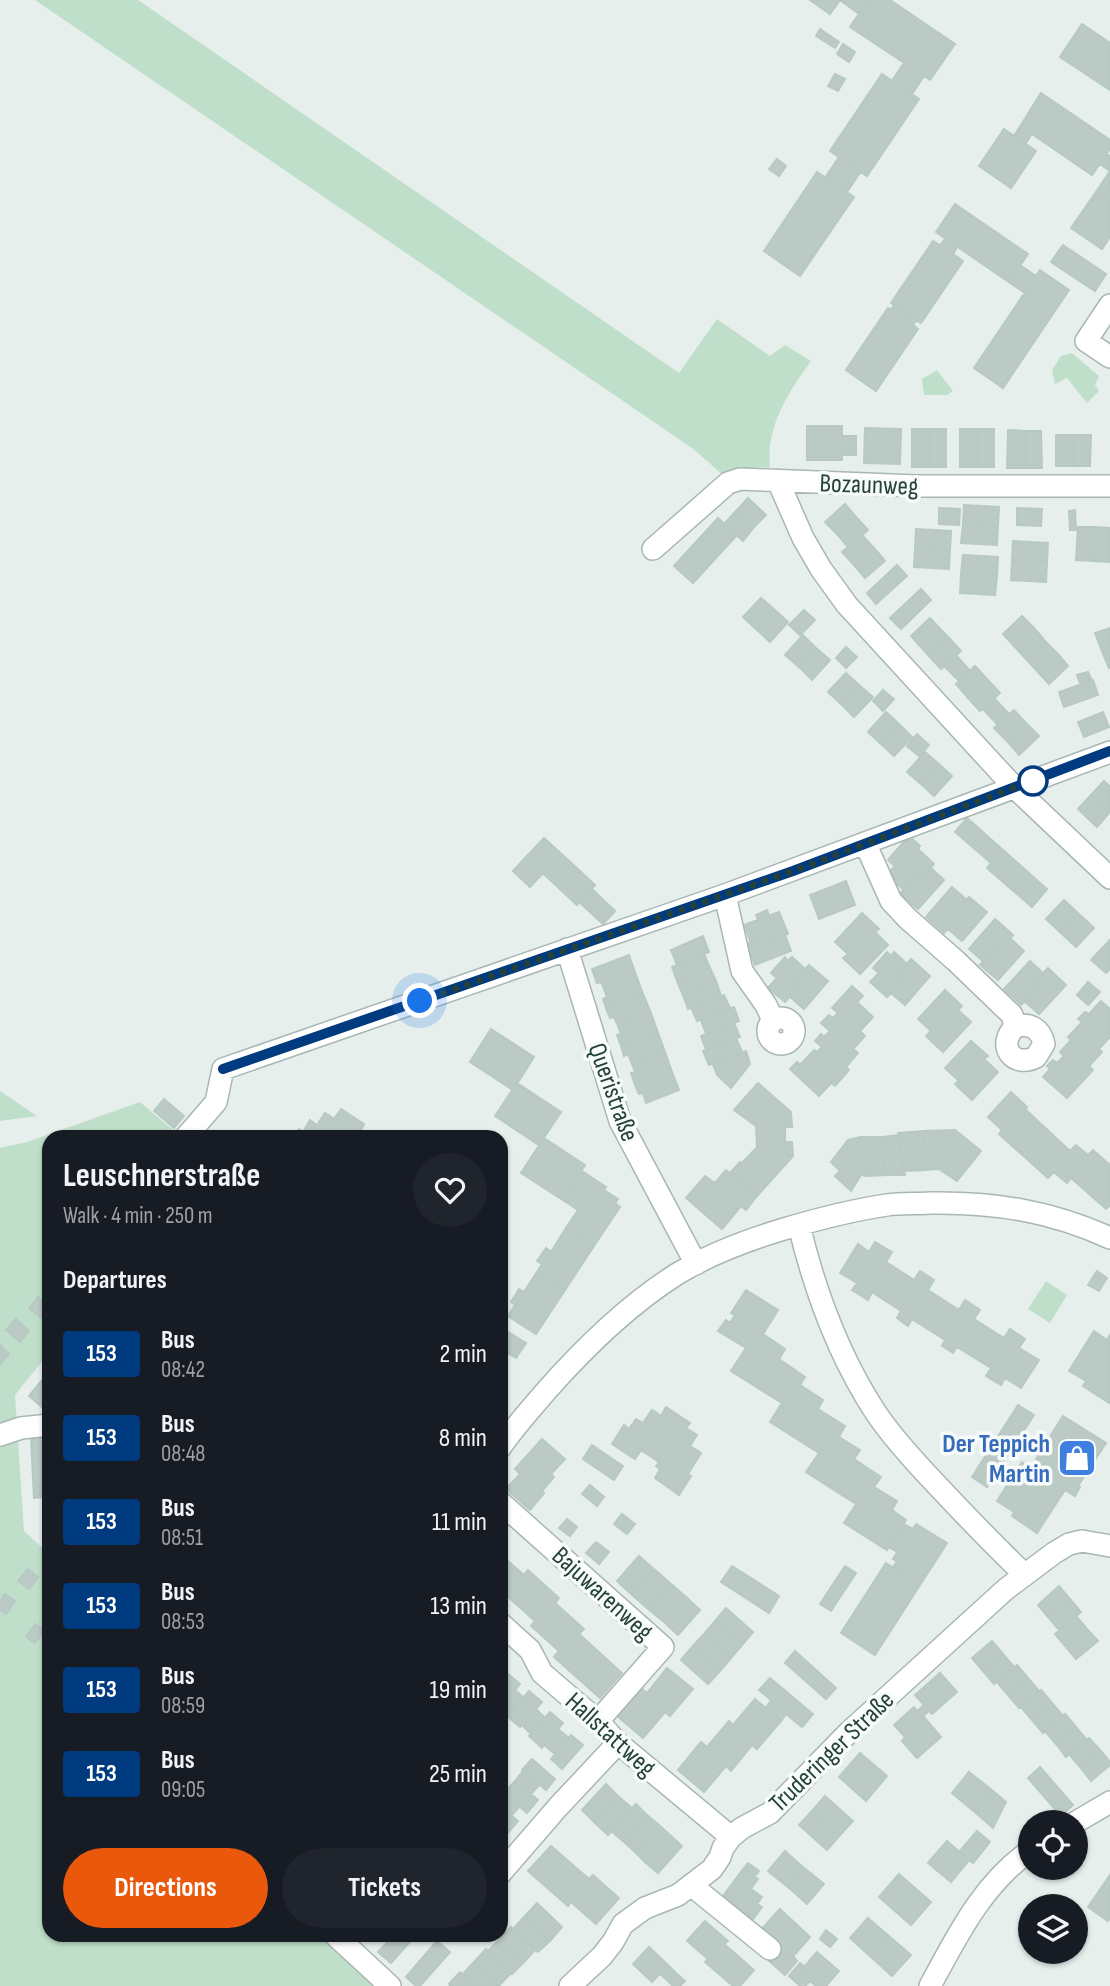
<!DOCTYPE html>
<meta charset="utf-8">
<style>
:root{--surface:#171b24;--page:#20242c;--text:#f1f3f6;--muted:#9ea1a6;--accent:#ea580c}
body{margin:0;font-family:"Sofia Sans Condensed",sans-serif;background:var(--page);color:var(--text);height:100vh;display:flex;flex-direction:column;font-size:26px;white-space:nowrap}
*{box-sizing:border-box;margin:0}
p{font-size:23px;color:var(--muted)}
.icon{flex:none;width:38px;height:38px;fill:none;stroke:currentColor;stroke-width:2;stroke-linecap:round;stroke-linejoin:round}
.map{position:relative;flex:1;overflow:hidden}
.side{position:absolute;left:42px;top:1130px;width:466px;height:812px;display:flex;flex-direction:column;background:var(--surface);border-radius:21px;box-shadow:0 2px 5px #0004}
.side>*{flex:none}
.badge{padding:0 14px;border-radius:5px;font-size:24px;line-height:46px}
.controls{position:absolute;left:1018px;top:1810px;display:grid;gap:14px}
.controls a{display:grid;place-items:center;width:70px;height:70px;border-radius:50%;background:var(--surface);box-shadow:0 2px 5px #0004;font-size:35px}
.you{position:absolute;width:35px;height:35px;margin:-18px;border:5px solid #fff;border-radius:50%;background:#1a73e8;box-shadow:0 0 0 10px #1a73e833}
.map>.badge{position:absolute;translate:-50% -50%;box-shadow:0 0 0 4px #fff}
h2{padding:0 21px;font-size:26px;line-height:63px}
.round{display:grid;place-items:center;flex:none;width:74px;height:74px;border-radius:37px;background:var(--page)}
.headline{display:flex;align-items:center;justify-content:space-between;height:119px;padding:0 21px}
h1{font-size:33px;font-weight:700;line-height:52px}
.cta{display:flex;gap:14px;margin-top:auto;padding:14px 21px}
.cta a{flex:1;height:80px;border-radius:42px;background:var(--accent);color:#fff;font-size:28px;font-weight:700;line-height:80px;text-align:center}
.cta a+a{background:var(--page);color:var(--text)}
ul{padding:0;list-style:none}
li{display:flex;align-items:center;gap:21px;height:84px;padding:0 21px}
li div{flex:1}
li b{display:block;font-size:26px}
li em{font-style:normal}
li .badge{min-width:77px;font-weight:700;text-align:center}
.map>svg:first-child{display:block}
</style>
<div class="map">
<svg width="1110" height="1986" viewBox="0 0 1110 1986">
<rect width="100%" height="100%" fill="#e6efec"/>
<!-- green -->
<path fill="#c0dfca" d="M35,0H138L679,373L717,319L770,356L785,345L811,361C788,393 766,426 770,467L751,468L723,475L692,448Z
M1072,353L1099,376L1095,385L1099,391L1087,403L1067,378L1055,384L1052,370L1061,356Z
M937,370L953,391L947,395H924L922,379Z
M0,1091L37,1116L0,1121Z
M140,1102L174,1131L168,1137L49,1138V1353L15,1395L24,1531L49,1554V1936H329L377,1986H0V1148L27,1142Z
M1046,1281L1067,1295L1050,1323L1028,1309Z"/>
<!-- building -->
<path fill="#bbcac5" stroke="#b8c9c3" stroke-width="2" d="M810,0H840L830,14Z
M840,0H868L859,14Z
M868,0H890L955,44L930,80L850,27Z
M1082,24L1110,43V90L1060,57Z
M820,29L839,42L835,48L816,36Z
M843,44L855,52L849,62L837,54Z
M904,63L924,76L912,94L892,81Z
M835,74L845,79L838,91L828,86Z
M882,74L919,99L867,176L830,151Z
M1041,93L1110,140V149L1092,175L1032,134L1025,144L1014,136Z
M1004,129L1036,151L1011,188L979,166Z
M1107,154L1110,156V171L1100,164Z
M839,157L861,171L847,192L825,178Z
M777,159L786,166L779,176L769,169Z
M1110,171V202L1096,192Z
M817,172L854,197L800,276L764,251Z
M1096,192L1110,202V237L1102,249L1071,228Z
M955,204L1028,254L1009,282L936,232Z
M945,239L957,247L953,254L963,261L921,323L891,303L933,241L940,245Z
M1063,245L1106,274L1095,291L1051,262Z
M1020,265L1036,276L1025,293L1009,282Z
M1040,270L1069,290L1003,388L974,368Z
M894,305L917,320L913,325L918,329L876,391L846,370L888,308L891,310Z
M807,426H842V460H807Z
M865,428L901,429L900,464L864,463Z
M912,429H929V467H912Z
M929,429H946V467H929Z
M960,429H977V467H960Z
M977,429H994V467H977Z
M1008,430L1025,431V468H1007Z
M1025,431H1041L1042,468H1025Z
M1056,435H1073V466H1056Z
M1073,435H1091L1090,466H1073Z
M842,436H856V455H842Z
M748,498L766,515L754,527L736,511Z
M845,504L856,517L837,534L825,522Z
M964,505L999,507L998,526L963,524Z
M939,508L960,509L959,525L939,524Z
M1017,508L1042,509L1041,526L1017,525Z
M1075,510L1076,530H1070L1069,511Z
M736,511L754,527L743,541L724,524Z
M856,517L868,530L848,547L837,534Z
M718,518L737,535L726,547L707,530Z
M963,524L998,526L997,545L961,543Z
M1078,527H1095L1093,561L1076,560Z
M1095,527L1110,528V562L1093,561Z
M916,529L951,531L950,550L915,548Z
M707,530L726,547L715,559L696,542Z
M862,535L874,548L854,565L842,552Z
M1013,541L1048,543L1047,562L1012,560Z
M696,542L715,559L704,571L685,554Z
M874,548L885,561L865,578L854,565Z
M915,548L950,550L949,569L914,567Z
M685,554L704,571L693,583L674,566Z
M963,555L998,557L997,576L961,574Z
M1012,560L1047,562L1046,582L1011,580Z
M897,565L907,576L876,604L867,593Z
M961,574L997,576L995,595L960,593Z
M921,589L931,600L901,629L890,618Z
M761,598L775,610L757,630L743,617Z
M775,610L788,622L770,642L757,630Z
M804,610L815,620L800,635L789,625Z
M1022,616L1034,628L1014,646L1003,634Z
M930,618L949,638L929,656L911,636Z
M1034,628L1045,641L1026,659L1014,646Z
M1110,628V648L1102,651L1095,633Z
M803,635L816,648L799,667L785,655Z
M949,638L961,651L941,669L929,656Z
M1045,641L1057,653L1037,671L1026,659Z
M846,647L857,657L846,668L836,658Z
M816,648L830,660L812,680L799,667Z
M1110,648V667L1109,668L1102,651Z
M1057,653L1068,666L1049,684L1037,671Z
M956,655L970,671L959,681L944,666Z
M975,666L987,679L968,698L956,684Z
M1088,672L1091,679L1080,683L1077,675Z
M846,673L859,685L841,704L828,692Z
M987,679L1000,693L980,711L968,698Z
M1093,680L1098,695L1064,707L1059,692Z
M859,685L873,697L854,717L841,704Z
M883,690L894,699L883,711L873,701Z
M994,698L1009,714L998,725L983,709Z
M1014,710L1026,723L1007,741L994,728Z
M886,712L899,724L881,744L868,732Z
M1103,712L1109,727L1084,737L1078,722Z
M1026,723L1039,736L1019,755L1007,741Z
M899,724L912,737L894,756L881,744Z
M917,734L929,745L919,756L907,746Z
M925,752L939,764L921,784L907,772Z
M939,764L952,776L934,796L921,784Z
M1104,781L1110,787V812L1091,795Z
M1091,795L1110,812L1097,827L1078,809Z
M967,818L1047,889L1032,907L987,868L991,863L955,832Z
M909,836L920,846L918,849L934,864L921,879L917,875L904,890L887,875L895,866L888,860Z
M544,838L567,859L549,879L526,857Z
M526,857L543,873L530,887L513,871Z
M567,859L595,885L577,905L549,879Z
M931,868L944,880L918,909L900,894L917,875L921,879Z
M846,881L855,905L819,919L810,895Z
M952,887L967,900L957,911L961,914L944,933L926,917Z
M592,889L615,911L603,924L579,902Z
M969,897L987,912L962,941L948,929L961,914L957,911Z
M1064,900L1079,914L1061,933L1046,919Z
M767,910L769,915L758,920L756,915Z
M779,912L788,934L771,940L769,936L751,943L744,925Z
M862,913L879,929L875,932L888,945L860,974L843,958L848,954L835,942Z
M1079,914L1094,928L1076,947L1061,933Z
M995,919L1013,935L1000,949L996,946L983,961L969,949Z
M785,935L791,951L755,965L747,944L769,936L771,940Z
M703,936L709,952L677,965L671,950Z
M1010,938L1024,951L998,980L980,965L996,946L1000,949Z
M1109,941L1110,969L1106,973L1091,960Z
M887,952L891,956L894,952L907,964L897,975L903,980L887,997L870,982L879,973L873,968Z
M704,954L710,968L677,981L672,967Z
M629,955L636,975L603,986L601,982L597,983L592,969Z
M785,957L788,961L792,957L805,969L795,980L801,985L785,1002L768,988L777,978L771,973Z
M911,959L930,976L905,1005L891,993L903,980L897,975Z
M1030,961L1043,973L1034,983L1038,987L1021,1005L1004,989Z
M809,965L828,981L804,1009L790,997L801,985L795,980Z
M710,968L716,981L683,995L677,981Z
M1048,968L1066,985L1039,1014L1024,1001L1038,987L1034,983Z
M636,975L643,994L606,1008L603,999L607,997L603,986Z
M716,981L721,996L688,1009L683,995Z
M1088,982L1100,992L1088,1005L1077,995Z
M852,986L863,996L857,1002L873,1017L860,1031L865,1036L853,1049L858,1053L846,1067L849,1070L835,1086L831,1083L819,1096L790,1069L797,1062L800,1065L814,1050L817,1052L822,1047L815,1041L821,1034L824,1037L830,1031L821,1023L829,1015L833,1018L838,1013L832,1008Z
M945,990L962,1006L958,1010L971,1022L943,1052L926,1036L931,1031L918,1019Z
M643,994L651,1013L618,1026L614,1017L610,1018L606,1008Z
M724,995L730,1008L697,1021L691,1007Z
M1101,1001L1110,1009V1037L1099,1049L1102,1052L1089,1066L1093,1070L1067,1098L1043,1077L1050,1069L1047,1066L1053,1060L1057,1063L1064,1056L1060,1052L1071,1040L1068,1037L1082,1022L1078,1019L1085,1012L1089,1014Z
M734,1007L739,1021L706,1034L701,1020Z
M651,1013L658,1033L621,1046L617,1035L621,1034L618,1026Z
M734,1023L740,1037L706,1050L701,1036Z
M491,1029L534,1057L513,1090L470,1062Z
M658,1033L665,1052L632,1064L628,1054L624,1056L621,1046Z
M736,1038L742,1052L709,1065L703,1051Z
M971,1041L988,1056L984,1059L998,1072L972,1100L955,1084L959,1081L945,1068Z
M746,1051L750,1064L731,1088L717,1075L713,1064Z
M665,1052L672,1072L635,1085L631,1073L635,1072L632,1064Z
M672,1072L679,1090L646,1103L643,1093L639,1094L635,1085Z
M517,1083L561,1112L539,1145L495,1116Z
M758,1083L791,1112L792,1127H785V1142H792L793,1156L757,1147L756,1126L734,1110Z
M1011,1092L1027,1107L1025,1109L1070,1151L1076,1145L1088,1155L1093,1150L1110,1165V1205L1106,1209L1071,1178L1067,1183L1054,1172L1048,1178L999,1134L1002,1130L988,1117Z
M164,1099L184,1116L174,1128L154,1111Z
M341,1109L364,1124L361,1130L373,1138H293L299,1129L303,1132L310,1120L317,1125L325,1113L334,1119Z
M955,1130L939,1169L925,1170L924,1131Z
M955,1130L981,1151L957,1181L939,1169Z
M924,1131L925,1170L904,1171L898,1133Z
M898,1135L905,1175H886L881,1137Z
M861,1137L866,1176L861,1175L851,1191L835,1176L840,1171L831,1162L848,1140Z
M861,1137H881L886,1175L866,1176Z
M544,1138L585,1165L563,1200L521,1173Z
M757,1147L793,1156L757,1196L730,1173L740,1162L742,1163Z
M726,1170L757,1196L746,1210L741,1206L722,1229L686,1198L705,1176L715,1183Z
M582,1171L606,1187L604,1190L618,1199L615,1203L620,1207L594,1246L566,1228L578,1210L563,1200Z
M566,1228L594,1246L565,1290L537,1272L542,1264L537,1261L546,1248L551,1252Z
M875,1242L892,1252L886,1262L914,1280L920,1271L934,1280L928,1290L959,1310L965,1300L980,1310L974,1319L1004,1338L1010,1329L1025,1339L1019,1348L1039,1360L1021,1388L1005,1378L1001,1385L986,1376L991,1368L957,1347L953,1353L942,1346L945,1340L912,1319L908,1326L897,1318L901,1311L872,1292L868,1300L852,1290L857,1283L840,1273L858,1244L869,1252Z
M1097,1271L1107,1278L1099,1291L1088,1285Z
M537,1272L565,1290L536,1334L508,1316L515,1305L511,1302L519,1289L524,1292Z
M746,1290L778,1310L763,1334L785,1349L779,1359L805,1377L800,1385L823,1400L818,1409L845,1426L839,1437L860,1450L854,1459L881,1477L874,1487L897,1501L892,1510L906,1520L887,1550L844,1523L856,1504L806,1472L819,1453L770,1422L782,1403L731,1371L746,1348L718,1331L726,1320L730,1323L735,1315L731,1313Z
M38,1297L49,1307V1311L43,1319L29,1308Z
M16,1319L29,1331L20,1342L6,1330Z
M500,1327L526,1343L516,1358L500,1348Z
M1094,1331L1107,1340L1110,1335L1109,1403L1083,1386L1086,1381L1069,1371Z
M0,1345L9,1354L0,1364Z
M48,1373L49,1374V1413L29,1396Z
M1018,1405L1034,1415L987,1487L972,1477Z
M666,1407L690,1423L686,1428L697,1435L690,1446L701,1453L688,1474L691,1476L679,1495L655,1478L660,1469L656,1466L659,1462L641,1450L635,1459L612,1444L624,1425L629,1429L636,1419L643,1423L652,1410L661,1416Z
M1063,1416L1106,1443L1078,1486L1080,1487L1075,1496L1065,1490L1037,1533L1012,1516L1014,1512L997,1501L1022,1462L1035,1470L1040,1462L1036,1459Z
M49,1437V1520L46,1518L45,1497L34,1498L31,1438Z
M542,1439L565,1459L551,1474L554,1477L542,1491L544,1493L530,1510L506,1489L520,1474L515,1469Z
M592,1445L623,1466L614,1480L583,1459Z
M590,1485L604,1497L597,1506L582,1494Z
M622,1514L635,1524L627,1534L614,1524Z
M567,1519L577,1527L570,1536L559,1528Z
M904,1524L913,1529L916,1524L947,1543L920,1585L893,1568L897,1561L893,1559L897,1552L889,1547Z
M596,1542L609,1552L599,1564L586,1553Z
M500,1554L524,1575L528,1570L559,1598L555,1603L584,1629L579,1634L622,1673L600,1698L554,1657L559,1651L531,1626L535,1621L508,1597L503,1602L500,1599Z
M639,1556L654,1569L632,1595L617,1581Z
M886,1563L920,1585L875,1655L841,1633Z
M732,1566L779,1596L769,1613L721,1582Z
M845,1566L856,1573L831,1611L820,1604Z
M28,1569L38,1577L29,1589L18,1581Z
M654,1569L670,1583L647,1608L632,1595Z
M670,1583L685,1596L663,1621L647,1608Z
M1059,1586L1070,1599L1048,1617L1038,1605Z
M5,1594L15,1601L6,1614L0,1610V1601Z
M685,1596L700,1610L678,1635L663,1621Z
M1070,1599L1081,1612L1059,1630L1048,1617Z
M726,1608L753,1632L742,1645L715,1621Z
M1076,1616L1087,1629L1066,1647L1055,1634Z
M715,1621L742,1645L731,1658L704,1634Z
M35,1624L44,1630L35,1643L26,1637Z
M1087,1629L1098,1641L1076,1659L1066,1647Z
M704,1634L731,1658L720,1671L692,1647Z
M992,1641L1003,1654L983,1671L972,1658Z
M692,1647L720,1671L708,1684L681,1660Z
M795,1651L836,1688L826,1699L785,1663Z
M1003,1654L1014,1667L994,1684L983,1671Z
M1017,1665L1028,1678L1008,1695L997,1682Z
M667,1668L693,1689L670,1716L665,1712L643,1738L617,1716L641,1688L647,1693Z
M507,1673L520,1684L515,1690L523,1697L510,1713L502,1706L500,1707V1681Z
M940,1673L957,1692L932,1714L929,1711L923,1716L941,1737L917,1758L902,1741L905,1737L894,1725L914,1707L917,1711L924,1705L915,1695Z
M770,1678L813,1714L802,1727L786,1714L781,1721L766,1708L771,1700L759,1690Z
M1028,1678L1039,1691L1019,1708L1008,1695Z
M1041,1690L1052,1703L1032,1720L1021,1707Z
M529,1691L542,1702L536,1709L545,1718L531,1734L522,1725L520,1727L507,1716Z
M755,1699L781,1721L757,1749L752,1745L731,1771L726,1766L704,1792L678,1770L701,1742L707,1747L729,1721L733,1725Z
M1052,1703L1063,1716L1043,1733L1032,1720Z
M550,1712L563,1723L558,1729L569,1738L555,1754L544,1745L542,1748L529,1736Z
M1065,1714L1076,1727L1056,1744L1045,1731Z
M1076,1727L1087,1740L1066,1757L1056,1744Z
M571,1735L583,1745L562,1769L551,1759Z
M1089,1738L1100,1750L1080,1767L1069,1754Z
M1100,1750L1110,1762V1765L1091,1781L1080,1767Z
M860,1753L887,1776L866,1801L839,1777Z
M532,1759L555,1779L546,1790L522,1770Z
M1040,1767L1073,1805L1061,1816L1028,1778Z
M523,1771L539,1785L531,1794L515,1781Z
M969,1772L993,1791L976,1813L952,1793Z
M515,1781L538,1800L527,1813L504,1793Z
M606,1784L619,1797L595,1823L582,1810Z
M993,1791L1006,1802L993,1828L976,1813Z
M504,1793L520,1806L511,1816L500,1806V1797Z
M825,1796L853,1821L840,1835L812,1811Z
M619,1797L632,1808L608,1835L595,1823Z
M636,1804L647,1815L623,1841L611,1831Z
M500,1806L518,1821L507,1834L500,1829Z
M812,1811L840,1835L827,1850L799,1825Z
M647,1815L659,1825L635,1852L623,1841Z
M659,1825L671,1836L646,1863L635,1852Z
M977,1831L990,1842L973,1863L959,1852Z
M671,1836L682,1846L658,1873L646,1863Z
M947,1841L969,1860L951,1882L928,1863Z
M551,1846L589,1879L593,1875L619,1898L596,1924L571,1902L568,1906L528,1871Z
M785,1851L804,1868L788,1887L768,1871Z
M748,1863L759,1871L755,1876L744,1868Z
M744,1868L758,1879L751,1889L762,1897L757,1904L762,1907L750,1923L720,1900Z
M804,1868L824,1884L807,1904L788,1887Z
M899,1874L915,1888L895,1911L879,1897Z
M1110,1875V1918L1108,1921L1088,1907Z
M915,1888L931,1902L911,1925L895,1911Z
M537,1903L562,1927L550,1941L524,1917Z
M780,1909L810,1937L790,1960L759,1932Z
M524,1917L550,1941L538,1952L513,1929Z
M868,1918L889,1936L871,1957L850,1938Z
M705,1921L728,1941L724,1944L754,1970L740,1986H733L705,1962L708,1959L687,1941Z
M511,1927L535,1950L524,1962L500,1939Z
M826,1930L837,1939L830,1947L820,1939Z
M393,1936H415L391,1963L378,1952Z
M889,1936L911,1955L892,1976L871,1957Z
M500,1939L524,1962L512,1974L488,1951Z
M437,1941L450,1952L420,1986H416L406,1977Z
M649,1947L668,1965L652,1982L633,1964Z
M486,1949L511,1973L499,1986L474,1962Z
M778,1949L790,1960L793,1956L797,1961L785,1975L768,1960Z
M817,1952L839,1971L826,1986H816L800,1972Z
M474,1962L499,1986H475L463,1974Z
M800,1963L804,1966L800,1972L810,1981L805,1986H800L789,1976Z
M668,1965L676,1973L668,1981L660,1974Z
M460,1972L463,1974L475,1986H450L449,1984Z
M676,1973L685,1981L680,1986H673L668,1981Z"/>
<g fill="none" stroke-linecap="round" stroke-linejoin="round">
<!-- minor casing -->
<g stroke="#a8b7b4" stroke-width="24">
<path id="minor" d="M1110,305L1086,341L1110,357
M778,481L803,538L821,569L847,605L1014,787L1110,878
M653,549L728,483L740,479L916,486H1110
M865,843L891,901L908,919L956,961L1012,1015L1015,1027C996,1045 1013,1069 1036,1057L1044,1044C1041,1029 1030,1022 1015,1027
M725,895L742,971L766,1005L773,1020
M567,949L620,1121L696,1264
M768 1031a13 13 0 1 1 26 0a13 13 0 1 1-26 0Z
M185,1138L216,1102L223,1069L725,895L1110,752
M799,1225C815,1292 838,1355 876,1413C893,1438 914,1461 935,1483C964,1514 994,1545 1025,1575
M0,1435L21,1428L49,1425
M500,1448C514,1427 531,1409 547,1390C586,1346 628,1305 677,1274C710,1254 747,1240 784,1229C818,1219 853,1210 887,1205C901,1203 916,1204 930,1203C994,1202 1051,1211 1110,1238
M500,1502L663,1647L598,1721
M500,1623L530,1650L542,1673L598,1721L618,1743L731,1837
M1076,1822L1110,1802
M500,1874L558,1807L618,1743
M691,1885L770,1949
M336,1936L390,1986
M570,1986L602,1956L613,1942L623,1924L645,1908L678,1895L712,1869L720,1857L723,1848L731,1837L742,1828L770,1813L849,1732L1006,1589L1054,1553L1069,1544L1082,1541L1110,1546
M930,1986C957,1936 983,1883 1031,1850"/>
</g>
<!-- minor -->
<use href="#minor" stroke="#fff" stroke-width="21"/>
</g>
<g fill="none" stroke-linecap="round" stroke-linejoin="round">
<!-- line casing -->
<g stroke="#fff" stroke-width="16">
<path id="line" d="M223,1069L793,871L1110,751"/>
</g>
<!-- line -->
<use href="#line" stroke="#003b80" stroke-width="10"/>
<!-- walk -->
<path stroke="#25413c" stroke-width="7" stroke-dasharray="0 12.6" d="M420,1001L793,871L1037,779L1033,781"/>
</g>
<!-- icons -->
<defs>
<g id="shop-square" transform="scale(2.0125)"><rect x="-9" y="-9" width="18" height="18" rx="4" fill="#3f7fe0" stroke="#f7fbf9"/><path d="M-5-2.5h2.3a2.7 3.5 0 0 1 5.4 0H5L5.5 6h-11ZM-1.5-2.5h3a1.5 2.3 0 0 0-3 0Z" fill="#fff"/></g>
</defs>
<g fill-rule="evenodd">
<use href="#shop-square" x="1077" y="1458"/>
</g>
<!-- markers -->
<circle fill="#fff" stroke="#003b80" stroke-width="3.5" cx="1033" cy="781" r="14"/>
<g text-anchor="middle" stroke-width="7" stroke-linejoin="round" paint-order="stroke">
<!-- street labels -->
<g font-size="26" fill="#25413c" stroke="#f7fbf9">
<text transform="translate(869 484) rotate(2)" y="9">Bozaunweg</text>
<text transform="translate(614 1092) rotate(70)" y="9">Queristraße</text>
<text transform="translate(603 1593) rotate(42)" y="9">Bajuwarenweg</text>
<text transform="translate(611 1734) rotate(42)" y="9">Hallstattweg</text>
<text transform="translate(831 1751) rotate(-44)" y="9">Truderinger Straße</text>
</g>
<!-- shop labels -->
<g font-size="26" font-weight="bold" fill="#366cbe" stroke="#f7fbf9" text-anchor="end">
<text x="1050" y="1452">Der Teppich<tspan x="1050" dy="30">Martin</tspan></text>
</g>
</g>
</svg>
<div class="controls">
<a><svg class="icon" aria-label="locate" viewBox="0 0 24 24"><circle cx="12" cy="12" r="6"/><path d="M12 2v4M12 18v4M2 12h4M18 12h4"/></svg></a>
<a><svg class="icon" aria-label="layers" viewBox="0 0 24 24"><path d="M12 4l9 5-9 5-9-5zM3 14l9 5 9-5"/></svg></a>
</div>
<div class="you" style="left:420px;top:1001px"></div>
<section class="side">
<div class="headline"><div><h1>Leuschnerstraße</h1><p>Walk · 4 min · 250 m</p></div><a class="round"><svg class="icon" aria-label="heart" viewBox="0 0 24 24"><path d="M12 20l-8-8c-3-5 5-10 8-4 3-6 11-1 8 4z"/></svg></a></div>
<h2>Departures</h2>
<ul>
<li><span class="badge" style="background:#003b80;color:#fff">153</span><div><b>Bus</b><p>08:42</p></div><em>2 min</em></li>
<li><span class="badge" style="background:#003b80;color:#fff">153</span><div><b>Bus</b><p>08:48</p></div><em>8 min</em></li>
<li><span class="badge" style="background:#003b80;color:#fff">153</span><div><b>Bus</b><p>08:51</p></div><em>11 min</em></li>
<li><span class="badge" style="background:#003b80;color:#fff">153</span><div><b>Bus</b><p>08:53</p></div><em>13 min</em></li>
<li><span class="badge" style="background:#003b80;color:#fff">153</span><div><b>Bus</b><p>08:59</p></div><em>19 min</em></li>
<li><span class="badge" style="background:#003b80;color:#fff">153</span><div><b>Bus</b><p>09:05</p></div><em>25 min</em></li>
</ul>
<div class="cta"><a>Directions</a><a>Tickets</a></div>
</section>
</div>
